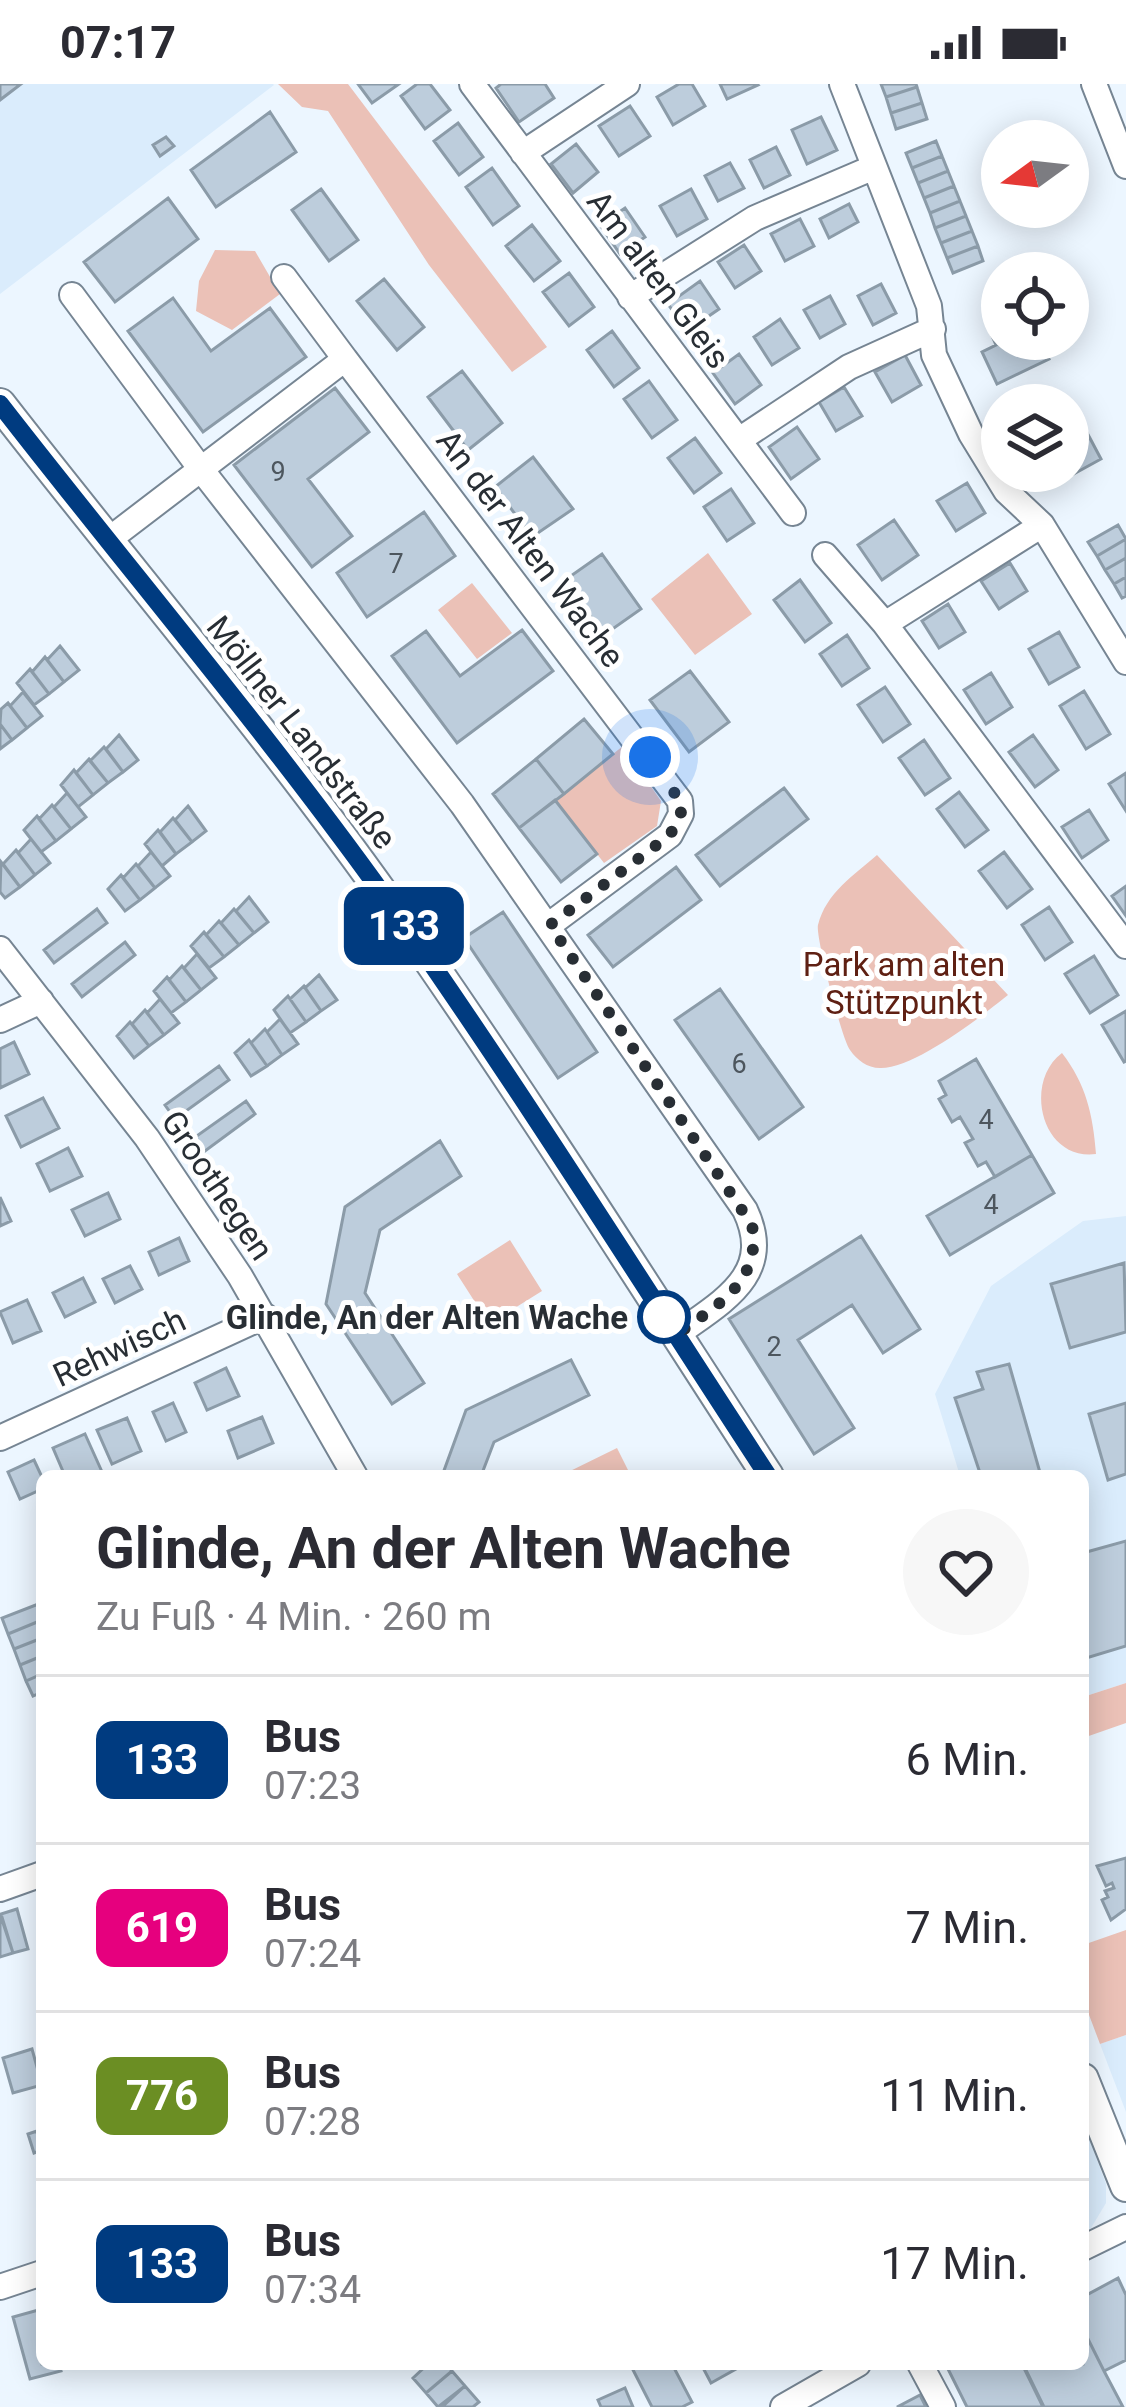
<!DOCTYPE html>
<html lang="de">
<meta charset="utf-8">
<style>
:root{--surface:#fff;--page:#f7f7f7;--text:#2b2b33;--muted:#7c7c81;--line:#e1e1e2}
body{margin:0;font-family:Roboto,sans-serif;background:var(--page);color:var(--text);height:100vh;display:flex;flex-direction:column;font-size:45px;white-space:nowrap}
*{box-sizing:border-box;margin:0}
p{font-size:39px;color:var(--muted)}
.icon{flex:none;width:66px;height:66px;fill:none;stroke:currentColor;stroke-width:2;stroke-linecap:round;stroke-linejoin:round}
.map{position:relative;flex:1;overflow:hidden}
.details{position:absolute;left:36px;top:1386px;width:1053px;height:900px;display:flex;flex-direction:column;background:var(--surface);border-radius:18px;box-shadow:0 6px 30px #0003}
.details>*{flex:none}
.badge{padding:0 24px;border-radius:18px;font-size:42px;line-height:78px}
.needle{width:78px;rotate:255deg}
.tools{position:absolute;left:981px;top:36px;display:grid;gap:24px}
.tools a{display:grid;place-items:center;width:108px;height:108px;border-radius:50%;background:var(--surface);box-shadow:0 6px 30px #0003;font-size:60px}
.you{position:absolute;width:60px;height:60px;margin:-30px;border:9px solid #fff;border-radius:50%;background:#1a73e8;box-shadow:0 0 0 18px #1a73e833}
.map>.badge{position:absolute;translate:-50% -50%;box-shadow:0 0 0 6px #fff}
.round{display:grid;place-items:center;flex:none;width:126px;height:126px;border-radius:63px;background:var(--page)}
.headline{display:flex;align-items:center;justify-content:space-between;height:204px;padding:0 60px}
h1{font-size:57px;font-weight:700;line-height:90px}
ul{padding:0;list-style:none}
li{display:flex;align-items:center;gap:36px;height:168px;padding:0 60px;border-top:3px solid var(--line)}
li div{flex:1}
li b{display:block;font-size:45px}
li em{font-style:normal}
li .badge{min-width:132px;font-weight:700;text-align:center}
.status{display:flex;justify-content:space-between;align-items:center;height:84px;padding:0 60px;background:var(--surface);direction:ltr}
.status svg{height:33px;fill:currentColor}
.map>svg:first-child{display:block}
</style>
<div class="status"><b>07:17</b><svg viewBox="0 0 49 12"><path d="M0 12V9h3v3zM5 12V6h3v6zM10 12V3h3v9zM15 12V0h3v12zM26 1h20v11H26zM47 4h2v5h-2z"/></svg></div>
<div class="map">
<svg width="1126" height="2323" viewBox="0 0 1126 2323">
<rect width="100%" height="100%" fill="#ecf6ff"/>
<!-- built -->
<path fill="#daecfc" d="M0,0H273L274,1L0,210Z
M1126,1132V1599L1083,1613V1392H960L935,1310L991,1202L1083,1137Z
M1126,1951V2028L1100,1960Z
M1083,2038L1106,2100V2119L1091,2144L1083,2148Z"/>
<!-- green -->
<path fill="#ebc1b7" d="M278,0H348L547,263L512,288L429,181L328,27L302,23Z
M215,166L255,167L280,210L232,246L196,227L199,197Z
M708,469L752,530L695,571L651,515Z
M472,499L512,549L477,575L438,526Z
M623,662L661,717L657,742L604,779L555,716Z
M877,771L1008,911C982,932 914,985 880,984C867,984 857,976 850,966C842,956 815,851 818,841C826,809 854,791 877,771Z
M1062,969C1086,1000 1093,1031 1096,1070C1041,1077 1023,998 1062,969Z
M510,1156L542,1207L489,1240L457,1190Z
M617,1364L631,1392H560Z
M1126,1599V1639L1083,1654V1613Z
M1126,1846V1951L1100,1960L1083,1915V1861Z"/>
<!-- building -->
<path fill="#bdcddc" stroke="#8b9ba8" stroke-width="3" d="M0,0H21L0,16Z
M358,0H399L372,19Z
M417,0H430L450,26L425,45L401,12Z
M501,0H545L554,14L519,38L496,4Z
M679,0H692L705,22L673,41L657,13Z
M720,0H757L758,1L727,15Z
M881,0H916L917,3L886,13Z
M917,3L922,19L891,29L886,13Z
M922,19L927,35L896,45L891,29Z
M630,22L650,52L619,72L599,42Z
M270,28L296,68L216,123L191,86Z
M821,33L837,66L807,80L792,46Z
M458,39L483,73L459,91L434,57Z
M166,53L174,62L160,72L153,61Z
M936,57L942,72L912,84L906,69Z
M576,60L598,88L573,109L551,80Z
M776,63L790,91L764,104L750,76Z
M942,72L948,87L918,99L912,84Z
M730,79L744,104L718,117L705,92Z
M492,84L519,122L493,141L466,103Z
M948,87L954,102L924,114L918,99Z
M954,102L960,117L930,129L924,114Z
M321,105L358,156L329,177L292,126Z
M691,105L707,135L677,152L660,122Z
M168,114L198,155L115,218L84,178Z
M960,117L966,132L935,144L930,129Z
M849,120L858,138L829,154L820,135Z
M625,124L645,153L620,170L600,141Z
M966,132L972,147L941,159L935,144Z
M800,135L814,162L785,177L771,150Z
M532,141L560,177L534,197L506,162Z
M972,147L978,162L947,174L941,159Z
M744,161L761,187L735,204L718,178Z
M978,162L983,177L953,189L947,174Z
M569,189L594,223L569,242L543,208Z
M384,195L424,243L397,266L357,217Z
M700,197L719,225L687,247L668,220Z
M881,200L896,229L873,241L858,212Z
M830,212L845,240L820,254L804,226Z
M173,214L211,267L270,224L306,273L203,348L128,247Z
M780,235L799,264L772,281L754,253Z
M1002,236V255H1039L1049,275L997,300L982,268L996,261L988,243Z
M612,247L639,284L614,303L587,266Z
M739,270L761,301L735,320L713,289Z
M905,271L921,301L892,318L875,288Z
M462,287L502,339L468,366L428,313Z
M649,297L677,336L652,354L624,315Z
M844,303L862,332L836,347L819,318Z
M335,304L369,348L308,395L352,452L312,483L234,381Z
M1075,326L1101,375L1050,403L1042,387H1068V330Z
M797,343L819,375L791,395L769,363Z
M695,354L721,389L694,409L668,374Z
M533,373L573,425L532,453L495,403Z
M967,399L985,429L956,447L937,417Z
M731,405L754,439L727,457L704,423Z
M424,428L455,472L367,533L337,489Z
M894,436L918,471L882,496L858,461Z
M1118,441L1126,455L1097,472L1088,458Z
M1126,455V474L1105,486L1097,472Z
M602,470L641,525L604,551L565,496Z
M1126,474V493L1114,500L1105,486Z
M1010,479L1027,507L999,525L981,497Z
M1126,493V512L1122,514L1114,500Z
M800,496L831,539L805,558L774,516Z
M948,520L965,548L939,564L922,537Z
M522,546L553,587L457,659L392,572L426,547L460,592Z
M1059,548L1079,583L1049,600L1029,565Z
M847,551L869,584L842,602L820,570Z
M60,562L79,586L64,598L47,576Z
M45,573L64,598L49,610L32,588Z
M30,585L49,610L34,621L17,599Z
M690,587L729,638L689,668L650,616Z
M991,589L1012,623L986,640L964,606Z
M885,603L910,640L883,658L858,621Z
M1084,607L1110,650L1086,665L1060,622Z
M23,608L42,632L27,644L10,622Z
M8,619L27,644L12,656L0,640L1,625Z
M584,635L613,670L564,710L536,675Z
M0,640L12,656L0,665Z
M119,651L138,676L123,688L106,665Z
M1033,651L1058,686L1035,703L1009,668Z
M924,656L950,694L925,711L899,674Z
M104,663L123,688L108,699L90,677Z
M89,675L108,699L93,711L76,689Z
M536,675L564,710L519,744L493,710Z
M74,686L93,711L78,723L61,701Z
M1126,689V727L1109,700Z
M784,704L808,735L720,802L696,771Z
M959,708L988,746L965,763L937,725Z
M67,709L86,733L71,745L54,723Z
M555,716L597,770L561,798L519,744Z
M52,721L71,745L56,757L39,735Z
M188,722L206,747L192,758L175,736Z
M1089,726L1108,756L1082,774L1062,743Z
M37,732L56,757L41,768L24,746Z
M173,734L192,758L176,770L160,748Z
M158,746L176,770L162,782L145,760Z
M31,755L50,779L35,791L18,769Z
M16,766L35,791L20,803L3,780Z
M151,768L170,792L155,804L138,782Z
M1004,768L1032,805L1007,824L979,787Z
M1,778L20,803L5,814L0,808Z
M136,780L155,804L140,816L123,794Z
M676,783L701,816L613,883L588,851Z
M121,791L140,816L125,827L108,805Z
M1126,802V832L1112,812Z
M249,813L268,838L254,849L236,827Z
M1049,823L1072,858L1045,876L1022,841Z
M97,825L107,839L54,879L44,866Z
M234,825L254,849L239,861L221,839Z
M503,828L597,968L558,994L464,854Z
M219,837L239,861L224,873L206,851Z
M204,848L224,873L209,884L191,862Z
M125,858L135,871L82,913L72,900Z
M197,870L216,894L201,906L184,884Z
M1094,872L1118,911L1090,929L1065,890Z
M182,882L201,906L186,918L169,896Z
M319,891L337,916L321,927L305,904Z
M167,893L186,918L171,929L154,907Z
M304,902L321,927L306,938L290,915Z
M720,905L803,1023L759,1055L675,936Z
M288,912L306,938L290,949L274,926Z
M160,915L179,939L164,951L147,929Z
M145,926L164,951L149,962L132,940Z
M1126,927V977L1124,978L1102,941Z
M280,935L298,960L282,971L267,948Z
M130,938L149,962L134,974L117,952Z
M265,945L282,971L267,982L251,959Z
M249,956L267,982L251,992L235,969Z
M14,958L29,990L0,1004V965Z
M976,975L1032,1071L995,1093L986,1078L978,1082L965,1059L973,1055L960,1033L952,1038L939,1015L946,1011L939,997Z
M219,982L229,996L175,1035L165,1021Z
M43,1014L59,1044L21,1063L6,1032Z
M246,1017L255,1030L201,1070L191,1056Z
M440,1057L461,1092L380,1146L365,1209L424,1299L392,1320L326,1220L345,1123Z
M68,1064L82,1092L50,1107L37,1080Z
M1032,1071L1054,1109L950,1171L927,1132Z
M108,1109L120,1135L85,1152L72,1126Z
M0,1113L11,1137L0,1142Z
M861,1152L920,1245L883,1269L852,1221L798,1256L854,1344L814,1370L729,1235Z
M179,1154L189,1177L159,1191L149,1168Z
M1124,1179L1126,1248L1070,1264L1051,1200Z
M130,1182L142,1205L115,1219L103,1195Z
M83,1194L95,1218L65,1233L53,1209Z
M27,1216L41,1247L13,1259L0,1228Z
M571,1276L589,1311L494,1358L481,1392H442L466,1326Z
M1009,1280L1041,1392H981L955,1314L983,1305L977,1288Z
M226,1284L239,1312L207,1326L195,1299Z
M173,1319L186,1348L166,1357L153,1328Z
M1126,1319V1390L1108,1396L1089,1330Z
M262,1333L273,1359L238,1374L228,1347Z
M127,1334L141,1367L112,1380L97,1346Z
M85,1350L103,1390L65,1392L53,1364Z
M34,1376L42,1393V1405L20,1415L8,1388Z
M1126,1457V1562L1083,1575V1469Z
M41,1519L42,1536L8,1550L2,1534Z
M42,1536V1554L14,1565L8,1550Z
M42,1554V1572L20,1581L14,1565Z
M42,1572V1590L26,1597L20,1581Z
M42,1590V1608L33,1612L26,1597Z
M1126,1774V1825L1111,1836L1102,1816L1108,1813L1105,1807L1114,1804L1112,1799L1106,1802L1097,1782Z
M17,1825L28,1865L13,1869L1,1830Z
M0,1830L13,1869L0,1873Z
M32,1965L42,2001L13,2009L3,1974Z
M37,2047L42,2066L34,2069L28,2050Z
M1118,2194L1126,2211V2276L1104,2287L1083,2245V2213Z
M42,2225V2280H59L61,2287L30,2295L13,2233Z
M1083,2245L1104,2287L1123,2323H1044L1023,2280H1083Z
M428,2280H446L452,2287L426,2309L413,2294Z
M630,2280H672L692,2318L682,2323H652Z
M701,2280H745L711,2299Z
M1022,2280L1043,2323H967L946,2281Z
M452,2287L465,2302L438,2323L426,2309Z
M465,2302L479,2318L473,2323H442Z
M625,2304L633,2323H601L598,2316Z
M920,2311L926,2323H897Z"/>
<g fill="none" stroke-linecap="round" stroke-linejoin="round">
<!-- minor casing -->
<g stroke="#768593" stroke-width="28">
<path id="minor" d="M472,0L793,429
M842,0L929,222L934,271L971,350L1006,407L1042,441L1126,578
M1094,0L1126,82
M523,69L627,0
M284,193L345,275
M72,211L200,384L462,720L745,1126C776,1191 721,1218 676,1251
M630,213L755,134L872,84
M739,356L849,283L933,245
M107,457L345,275L680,717L681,730L670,751L549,841
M825,471L885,540L1126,862
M885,540L1042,441
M0,865L147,1054L240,1192L355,1392
M0,936L41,917
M0,1354L265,1232
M0,1805L42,1790
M1083,2164L1126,2143
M0,2203L42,2189
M920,2280L943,2323
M783,2323L858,2280"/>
</g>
<!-- major casing -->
<g stroke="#768593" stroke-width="34">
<path id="major" d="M0,320C132,490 273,654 397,830C526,1014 646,1204 768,1392
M1083,1995L1126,2102"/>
</g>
<!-- minor -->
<use href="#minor" stroke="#fff" stroke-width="24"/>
<!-- major -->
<use href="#major" stroke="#fff" stroke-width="30"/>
</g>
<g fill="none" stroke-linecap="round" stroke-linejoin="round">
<!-- line casing -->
<g stroke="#fff" stroke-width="27">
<path id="line" d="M0,320C132,490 272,654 397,830C526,1014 645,1204 768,1392"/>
</g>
<!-- line -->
<use href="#line" stroke="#003b80" stroke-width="18"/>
<!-- walk -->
<path stroke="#282e34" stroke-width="12" stroke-dasharray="0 21.6" d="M650,673L680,717L681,730L670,751L550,841L752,1141C762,1198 717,1221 676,1251L664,1233"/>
</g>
<!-- markers -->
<circle fill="#fff" stroke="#003b80" stroke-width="6" cx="664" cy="1233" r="24"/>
<g text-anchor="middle" stroke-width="10" stroke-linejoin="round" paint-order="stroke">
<!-- number labels -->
<g font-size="27" fill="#4d565e">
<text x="278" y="397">9</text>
<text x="396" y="489">7</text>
<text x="739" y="989">6</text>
<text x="986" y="1045">4</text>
<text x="991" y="1130">4</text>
<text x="774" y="1272">2</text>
</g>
<!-- street labels -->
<g font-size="33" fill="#282e34" stroke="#fff">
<text transform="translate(659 195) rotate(53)" y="12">Am alten Gleis</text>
<text transform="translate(531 464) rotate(53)" y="12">An der Alten Wache</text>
<text transform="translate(302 648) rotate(52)" y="12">Möllner Landstraße</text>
<text transform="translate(218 1101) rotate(56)" y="12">Groothegen</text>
<text transform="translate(119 1263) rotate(-25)" y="12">Rehwisch</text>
</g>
<!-- park labels -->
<g font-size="33" fill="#5f2013" stroke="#fff">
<text x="904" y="892">Park am alten<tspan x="904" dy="38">Stützpunkt</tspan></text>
</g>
<!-- stop labels -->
<g font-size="33" font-weight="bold" fill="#282e34" stroke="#fff" text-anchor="end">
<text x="628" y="1245">Glinde, An der Alten Wache</text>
</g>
</g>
</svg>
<div class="tools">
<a><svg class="needle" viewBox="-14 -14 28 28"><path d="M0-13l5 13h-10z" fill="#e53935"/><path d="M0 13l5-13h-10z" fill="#7c7c81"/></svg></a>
<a><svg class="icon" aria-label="locate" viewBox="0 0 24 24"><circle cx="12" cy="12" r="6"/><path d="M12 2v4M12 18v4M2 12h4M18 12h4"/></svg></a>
<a><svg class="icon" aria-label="layers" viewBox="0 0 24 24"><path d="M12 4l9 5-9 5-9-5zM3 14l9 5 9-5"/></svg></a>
</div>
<div class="you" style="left:650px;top:673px"></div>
<b class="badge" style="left:404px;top:842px;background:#003b80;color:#fff">133</b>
<section class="details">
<div class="headline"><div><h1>Glinde, An der Alten Wache</h1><p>Zu Fuß · 4 Min. · 260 m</p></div><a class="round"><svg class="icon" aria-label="heart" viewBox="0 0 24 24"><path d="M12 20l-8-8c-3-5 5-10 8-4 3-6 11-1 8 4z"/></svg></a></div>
<ul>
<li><span class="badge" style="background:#003b80;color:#fff">133</span><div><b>Bus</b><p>07:23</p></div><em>6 Min.</em></li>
<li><span class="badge" style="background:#e6007e;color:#fff">619</span><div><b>Bus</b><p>07:24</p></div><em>7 Min.</em></li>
<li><span class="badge" style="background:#6b8e23;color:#fff">776</span><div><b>Bus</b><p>07:28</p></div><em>11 Min.</em></li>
<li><span class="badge" style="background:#003b80;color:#fff">133</span><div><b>Bus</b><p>07:34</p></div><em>17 Min.</em></li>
</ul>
</section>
</div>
